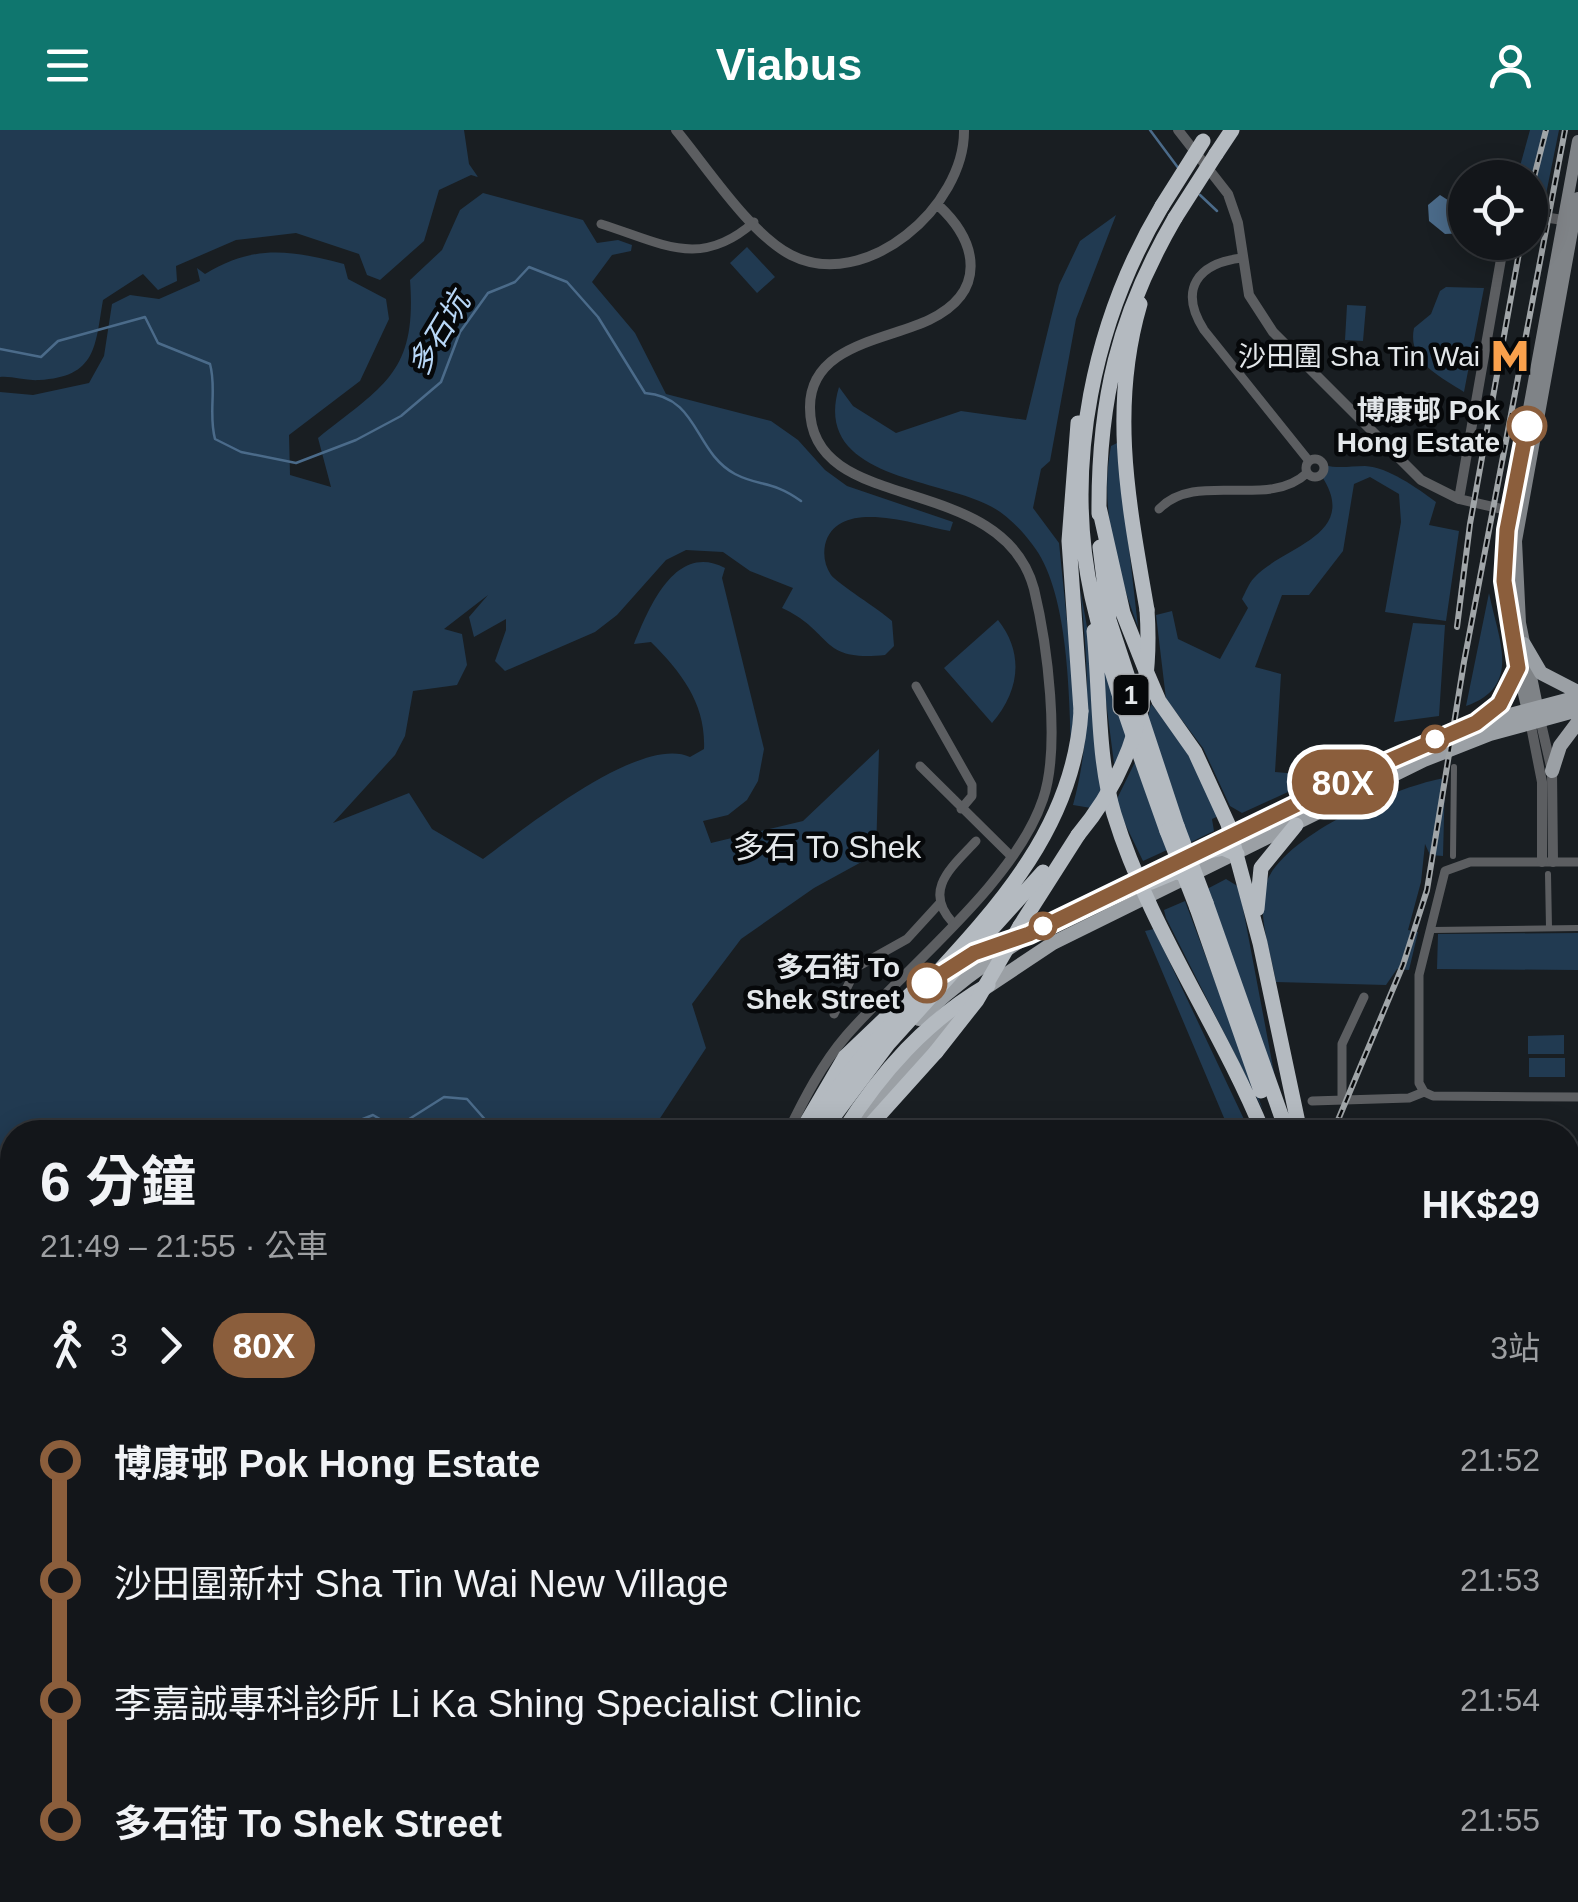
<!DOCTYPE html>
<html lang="zh-TW">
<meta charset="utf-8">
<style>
:root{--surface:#13161a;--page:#1c1f23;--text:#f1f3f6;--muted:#9d9fa2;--line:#323539;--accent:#0f766e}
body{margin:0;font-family:Arial,"Noto Sans TC",sans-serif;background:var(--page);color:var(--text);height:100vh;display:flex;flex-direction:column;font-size:38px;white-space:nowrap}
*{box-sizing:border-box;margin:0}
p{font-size:32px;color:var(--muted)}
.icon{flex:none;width:55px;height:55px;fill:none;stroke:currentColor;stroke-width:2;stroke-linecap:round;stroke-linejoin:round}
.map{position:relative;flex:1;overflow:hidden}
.panel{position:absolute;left:0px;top:990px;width:1580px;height:782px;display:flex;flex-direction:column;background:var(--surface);border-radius:40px 40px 0 0;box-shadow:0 5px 25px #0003,0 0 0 2px var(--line)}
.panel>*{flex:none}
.badge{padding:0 20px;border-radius:32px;font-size:35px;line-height:65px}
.controls{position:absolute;left:1448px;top:30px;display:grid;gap:20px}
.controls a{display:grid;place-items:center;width:100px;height:100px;border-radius:50%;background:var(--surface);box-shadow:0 5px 25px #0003,0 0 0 2px var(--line);font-size:50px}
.map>.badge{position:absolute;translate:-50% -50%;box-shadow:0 0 0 5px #fff}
.legs{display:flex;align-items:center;gap:15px;height:110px;padding:0 40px;font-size:32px}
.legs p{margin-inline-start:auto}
.head{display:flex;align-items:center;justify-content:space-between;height:170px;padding:0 40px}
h1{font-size:55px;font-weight:700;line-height:75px}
ul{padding:0 40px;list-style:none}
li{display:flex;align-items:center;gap:35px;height:120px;font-size:38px}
li i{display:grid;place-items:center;width:15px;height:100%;margin:0 12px;background:currentColor}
li i::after{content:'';width:25px;height:25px;margin:-12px;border:8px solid;border-radius:50%;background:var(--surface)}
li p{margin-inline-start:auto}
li:first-child i{background:linear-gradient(#0000 50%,currentColor 0)}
li:last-child i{background:linear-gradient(currentColor 50%,#0000 0)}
header{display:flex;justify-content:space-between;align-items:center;height:130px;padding:0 40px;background:var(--accent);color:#fff;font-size:45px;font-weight:700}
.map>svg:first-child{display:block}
</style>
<header><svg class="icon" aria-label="menu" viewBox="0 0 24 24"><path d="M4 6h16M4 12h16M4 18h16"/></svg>Viabus<svg class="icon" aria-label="person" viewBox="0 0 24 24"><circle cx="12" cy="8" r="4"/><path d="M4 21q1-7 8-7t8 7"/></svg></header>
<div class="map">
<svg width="1578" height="1772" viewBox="0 0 1578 1772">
<rect width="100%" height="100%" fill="#191e22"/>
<!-- green -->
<path fill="#213a51" d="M0,0H464L469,34L478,47L471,45L439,60L424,111L380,150L367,145L359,124L296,103L236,110L176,136L177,151L158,160L143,144L103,170C95,216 97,247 39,250C26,251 13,246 0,247Z
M1530,0H1559L1543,79L1530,76V48L1517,47Z
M483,63L583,90L597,113L618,110L632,115L631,121L612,125L592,152L635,203L666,264L771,291L798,310L825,340L847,356L953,392L950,401C916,395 837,366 825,415C823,426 825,436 831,445C837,453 880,480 892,491L894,516L885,525C818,532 834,502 782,478L793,458L750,441L723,422L686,420L666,430L617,485L595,502L505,541L495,531L506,500V489L474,507L469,487L488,465L444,499L462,504L467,535L457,555L413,561L405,606L395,625L333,693L409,663L432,699L483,729C524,699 641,604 690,627L704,619C706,574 682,543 651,512L634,514C649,478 675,412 725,438L722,448L764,619L758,651L747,670L728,685L703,691L711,713L803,691L879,619L876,724L814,758L741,809L692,874L706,918L651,1002H12V1665L0,1662V262L33,265L89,253L104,226L112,174L130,165L159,169L200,151L197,138L205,144C255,114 290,120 344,134L348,149L386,169L389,189L360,251L289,305L290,345L331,357L318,308C384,255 417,243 410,150L442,120L460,80Z
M1116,85L1076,189L1050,331L1041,339L1033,378L1059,413L1076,580L1071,616C1069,560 1068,459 1032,414C1021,399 1003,381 986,374C931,348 812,346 839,257L853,276L896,303L961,281L1026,290L1059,155L1080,111Z
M747,117L775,147L757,163L730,133Z
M1446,157L1484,158L1464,262C1440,246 1407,232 1414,198L1431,184L1440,161Z
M1347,175L1366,176L1363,211L1345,210Z
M1117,313L1138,497C1117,440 1099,377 1111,316Z
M1324,335C1339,339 1350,336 1365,336C1388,337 1417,358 1436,372L1429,395L1459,401L1446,491L1385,482L1401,392L1399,364L1370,347L1354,354L1343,421L1309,465H1282L1255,537L1281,544L1275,642L1323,646L1242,683L1230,676L1203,618L1166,569L1156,485L1172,481L1178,509L1220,529L1248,478L1242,469C1245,463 1249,453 1254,448C1282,416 1362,406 1321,345Z
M1080,458L1094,536L1104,659L1091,678L1073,675C1093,602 1088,533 1080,458Z
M1489,463C1498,509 1523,556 1466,576Z
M998,490C1025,524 1019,562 992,593L944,538Z
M1413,493L1445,495L1439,586L1394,592Z
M1105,532L1129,604L1115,641L1101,533Z
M1151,574L1175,600L1221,685L1212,689L1214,701L1187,714L1146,596Z
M1136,630L1167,720L1143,731L1115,673Z
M1445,648L1443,726L1430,725L1425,714L1421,752L1408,800L1418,802L1409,840L1397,839L1386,855L1276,852C1271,824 1258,787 1264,759C1276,708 1396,656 1445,648Z
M1226,749L1239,757L1276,953L1207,759Z
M1185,771L1263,980L1166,788L1164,780Z
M1154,799L1250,1002H1230L1145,801Z
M1578,803V840L1437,839L1438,804Z
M1564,905V924H1528V906Z
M1529,928H1565V947H1529Z
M1578,1011V1538L1568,1523V1017H1576Z
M66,1760H112L154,1772H0L2,1767Z
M248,1760H372L368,1772H271Z
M857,1760H992V1772H856Z"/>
<!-- water -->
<path fill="#4b6b8a" d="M1440,65L1465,81V103L1445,104L1429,91L1428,75Z"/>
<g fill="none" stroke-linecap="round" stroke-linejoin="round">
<!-- stream -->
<path stroke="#4b6b8a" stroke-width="2.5" d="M1150,0L1179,39
M1200,65L1217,81
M0,219L41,227L58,211L145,187L158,213L210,234C217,259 208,283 215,309L241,322L296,333L356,310L401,286L441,252L460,202L488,163L515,152L529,137L567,152L598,187L645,263C699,267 694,322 735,344C760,357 772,350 801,371
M330,1002L373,985L395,998L444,967L467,969L496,1002"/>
<!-- pedestrian -->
<path stroke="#5c5e61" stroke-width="6" d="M1453,726L1454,637
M1548,744L1549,798
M1433,800L1578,798"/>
<!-- minor -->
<path stroke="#5c5e61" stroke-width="9" d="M601,94C662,113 700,140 754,92
M1242,128C1198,133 1178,159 1204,200L1309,331
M1306 338a9 9 0 1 1 18 0a9 9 0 1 1-18 0Z
M1159,379C1196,340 1268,380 1307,343
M916,556L972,655V666L961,679
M920,636L1012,727
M953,793C922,760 952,737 976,711
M834,884L857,837L907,809L939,774
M1424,962L1419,953V845L1445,741L1470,732H1578
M1342,969V914L1364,867
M1312,971L1409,968L1424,962L1433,966L1578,967
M706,1002L709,995
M483,1763L484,1760
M746,1772L748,1760
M1080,1772L1081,1760
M1447,1772V1760"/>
<!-- tertiary -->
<path stroke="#5c5e61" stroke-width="10" d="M676,0C706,36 750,104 791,125C866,163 965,76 964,0
M1178,0L1228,64L1238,93L1249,165L1273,202L1421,350L1459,369L1515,382
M1530,85L1563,90
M1459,369L1504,112
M1540,589L1552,641L1553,732
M1530,591L1542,652V732
M788,1002C804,969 822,934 846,906C905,838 1015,753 1043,669C1061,617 1047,513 1034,459C1002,339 809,388 810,277C810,215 887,210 929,190C987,162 979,113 938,75
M1568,1639L1578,1652
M1568,1654L1578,1666
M388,1772L393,1760
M1179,1772L1180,1760
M1191,1772V1760"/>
<!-- secondary -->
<path stroke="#7f8387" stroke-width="12" d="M1539,586L1520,493L1516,411L1578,68
M1530,589C1514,524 1502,466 1507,399L1578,11"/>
<!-- primary -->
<path stroke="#9ba0a5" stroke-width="14" d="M1524,514L1541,543L1578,562
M1480,589L1508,563L1517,538
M1552,641L1560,616L1578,592
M1205,718L1464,597L1578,567
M984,859L1053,813L1424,630L1490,604L1578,580
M919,889C995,815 1089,770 1185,727
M856,1002L899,943L965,877
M625,1772L628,1760
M641,1772L643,1760"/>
<!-- trunk -->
<path stroke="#a8adb2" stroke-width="14" d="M0,1701L12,1702
M0,1729H12
M160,1760L186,1772
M224,1760L253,1772"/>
<!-- motorway -->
<path stroke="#b4bac0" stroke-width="15" d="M1216,24L1232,0
M1162,76C1094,190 1063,335 1092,467C1110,547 1140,624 1167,701
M1140,174C1109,280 1129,375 1147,480
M1078,293L1069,411L1081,581
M1099,377L1123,483L1144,536L1159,571L1195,622L1228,694L1260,813L1300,1002
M1099,384C1098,271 1118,186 1175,88
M1100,417L1109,490L1177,696
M1094,501C1100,560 1097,627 1114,684C1148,795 1219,895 1263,1002
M1192,725L1223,718L1237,724
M1140,748L1151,752L1175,742L1191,745
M1206,773L1287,1002
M1197,778L1261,961
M1257,779L1261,738L1296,695
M1020,796L1078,705
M967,827L1029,804
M801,1002L845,927L914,861
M843,1002C881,942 926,891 988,855
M864,1002L936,922
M1568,1546L1578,1557
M1568,1564L1578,1579
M1569,1588L1578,1604
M213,1760L229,1772
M593,1772L596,1760
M610,1772L613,1760"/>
<!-- rail casing -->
<g stroke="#a0a5a8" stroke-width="6">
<path id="rail" d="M1530,63L1546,0
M1457,497L1470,394L1521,112
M1333,1002L1403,835L1427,760L1464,532L1565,0
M1214,1772V1760
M1233,1772V1760"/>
</g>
<!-- rail -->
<use href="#rail" stroke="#06080a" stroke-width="2.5" stroke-dasharray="8" stroke-linecap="butt"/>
<!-- motorway-bridge -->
<path stroke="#b4bac0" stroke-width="15" d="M1162,76L1203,11
M1175,88L1216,24
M1177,696L1206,773
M1167,701L1197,778
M1078,705C1133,639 1153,565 1147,480
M936,922L977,870L1020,796
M817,989C902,851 1071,755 1081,581
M822,1002L888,914L1043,742"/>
</g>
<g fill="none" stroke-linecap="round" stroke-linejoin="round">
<!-- line-1 casing -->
<g stroke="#fff" stroke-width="22">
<path id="line-1" d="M927,853L974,823L1029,804L1370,639L1476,593L1500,574L1518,538L1504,451L1507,400L1527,296"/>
</g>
<!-- line-1 -->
<use href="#line-1" stroke="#8b5e3c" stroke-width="15"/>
</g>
<!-- icons -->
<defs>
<g id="metro-bare" transform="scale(3)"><path d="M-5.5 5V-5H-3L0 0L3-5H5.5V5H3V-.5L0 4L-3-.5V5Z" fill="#f9a04c" stroke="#06080a" stroke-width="2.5" paint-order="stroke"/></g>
</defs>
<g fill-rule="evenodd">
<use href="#metro-bare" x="1510" y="226"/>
</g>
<!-- markers -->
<g fill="#fff" stroke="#8b5e3c" stroke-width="5">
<circle cx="1527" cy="296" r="18"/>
<circle cx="1435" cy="609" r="12"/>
<circle cx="1043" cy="796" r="12"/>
<circle cx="927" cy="853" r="18"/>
</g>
<g text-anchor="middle" stroke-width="9" stroke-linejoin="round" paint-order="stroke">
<!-- shield labels -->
<rect fill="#06080a" stroke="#a1a4a7" stroke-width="2.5" x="1113.5" y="545" width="35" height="40" rx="8"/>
<g font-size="25" font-weight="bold" fill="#e3e7ea">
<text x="1131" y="574">1</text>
</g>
<!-- poi labels -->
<g font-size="28" fill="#e3e7ea" stroke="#06080a" text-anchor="end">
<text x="1480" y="236">沙田圍 Sha Tin Wai</text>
</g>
<!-- stop labels -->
<g font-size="28" font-weight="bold" fill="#e3e7ea" stroke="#06080a" text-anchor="end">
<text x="1500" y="290">博康邨 Pok<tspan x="1500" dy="32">Hong Estate</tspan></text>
<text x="900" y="847">多石街 To<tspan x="900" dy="32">Shek Street</tspan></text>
</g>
<!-- water labels -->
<g font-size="30" font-style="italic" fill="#b8d7f7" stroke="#06080a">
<text transform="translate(439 204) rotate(-59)" y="10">多石坑</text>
</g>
<!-- quarter labels -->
<g font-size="32" fill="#e3e7ea" stroke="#06080a">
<text x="827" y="728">多石 To Shek</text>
</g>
</g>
</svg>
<div class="controls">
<a><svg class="icon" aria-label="locate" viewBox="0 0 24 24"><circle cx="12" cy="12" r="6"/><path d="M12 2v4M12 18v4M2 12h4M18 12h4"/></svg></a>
</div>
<b class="badge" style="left:1343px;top:652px;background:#8b5e3c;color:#fff">80X</b>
<section class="panel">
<div class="head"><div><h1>6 分鐘</h1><p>21:49 – 21:55 · 公車</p></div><b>HK$29</b></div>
<div class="legs"><svg class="icon" aria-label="walk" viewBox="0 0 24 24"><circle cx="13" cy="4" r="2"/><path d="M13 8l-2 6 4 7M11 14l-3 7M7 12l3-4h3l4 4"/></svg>3<svg class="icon" aria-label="forward" viewBox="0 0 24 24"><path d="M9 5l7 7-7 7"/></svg><b class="badge" style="background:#8b5e3c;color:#fff">80X</b><p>3站</p></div>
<ul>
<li><i style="color:#8b5e3c"></i><b>博康邨 Pok Hong Estate</b><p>21:52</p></li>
<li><i style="color:#8b5e3c"></i><span>沙田圍新村 Sha Tin Wai New Village</span><p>21:53</p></li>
<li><i style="color:#8b5e3c"></i><span>李嘉誠專科診所 Li Ka Shing Specialist Clinic</span><p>21:54</p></li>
<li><i style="color:#8b5e3c"></i><b>多石街 To Shek Street</b><p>21:55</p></li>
</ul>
</section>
</div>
